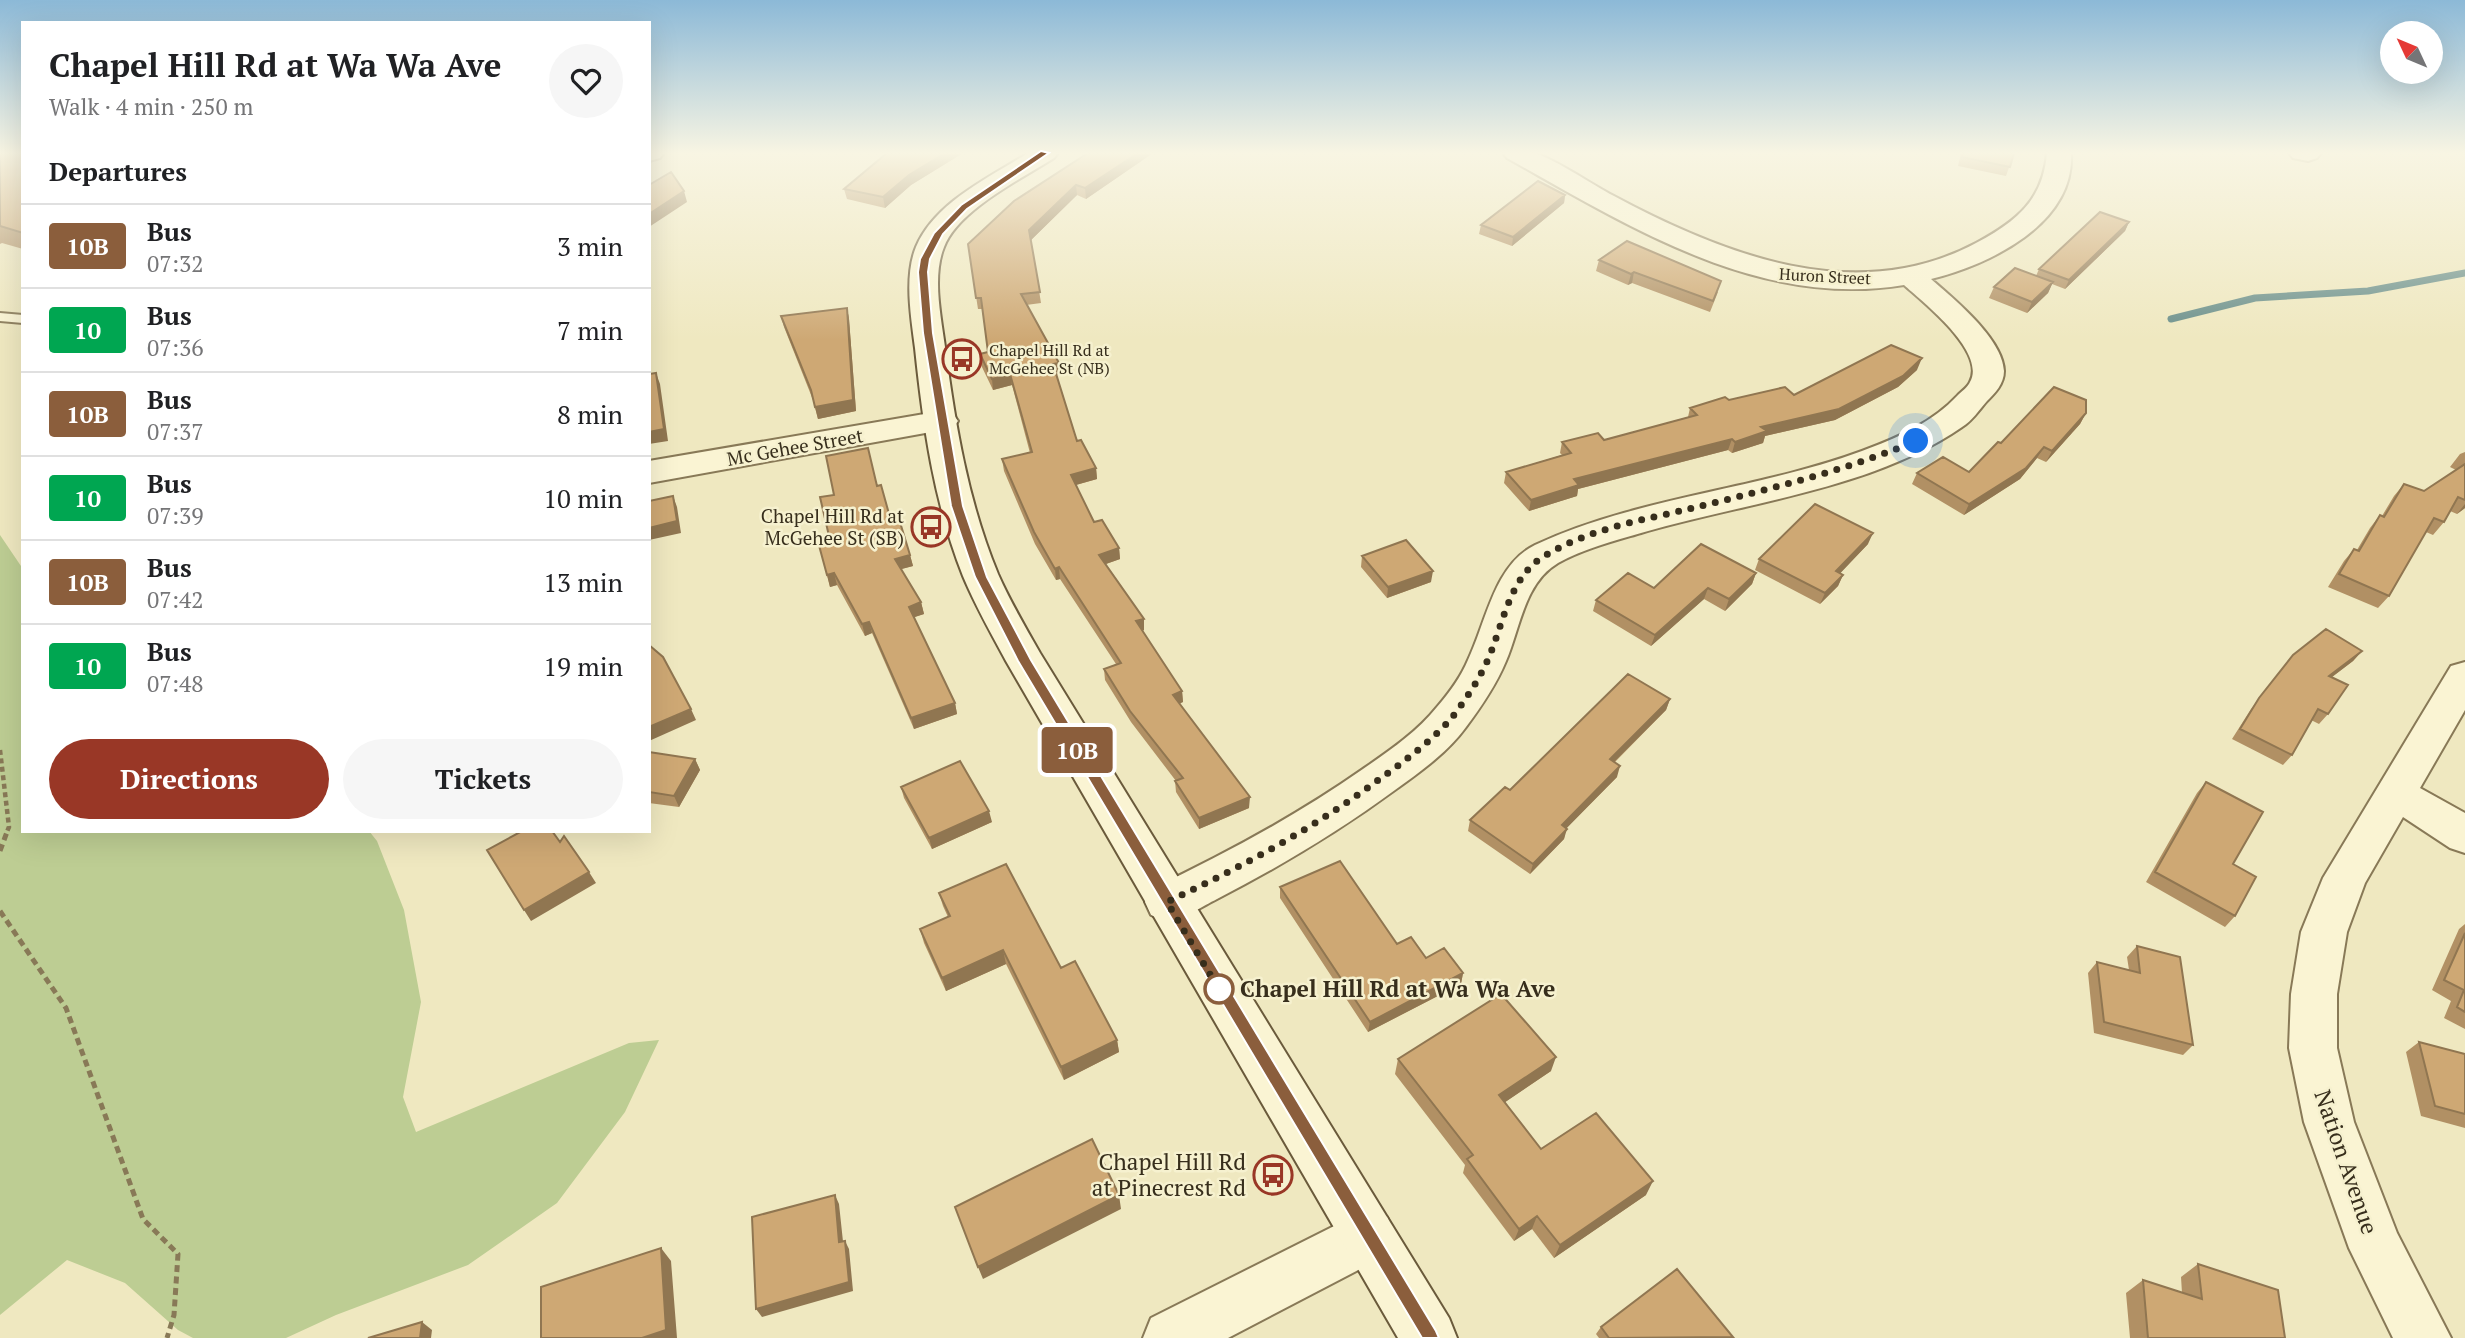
<!DOCTYPE html>
<meta charset="utf-8">
<style>
:root{--surface:#fff;--page:#f6f6f6;--text:#202124;--muted:#757577;--line:#e0e0e0;--accent:#993726}
body{margin:0;font-family:"PT Serif",serif;background:var(--page);color:var(--text);height:100vh;display:flex;flex-direction:column;font-size:26px;white-space:nowrap}
*{box-sizing:border-box;margin:0}
p{font-size:23px;color:var(--muted)}
.icon{flex:none;width:38px;height:38px;fill:none;stroke:currentColor;stroke-width:2;stroke-linecap:round;stroke-linejoin:round}
.map{position:relative;flex:1;overflow:hidden}
.details{position:absolute;left:21px;top:21px;width:630px;height:812px;display:flex;flex-direction:column;background:var(--surface);border-radius:0px;box-shadow:0 7px 28px #0002}
.details>*{flex:none}
.badge{padding:0 14px;border-radius:5px;font-size:24px;line-height:46px}
.needle{width:46px;rotate:314deg}
.buttons{position:absolute;left:2380px;top:21px;display:grid;gap:14px}
.buttons a{display:grid;place-items:center;width:63px;height:63px;border-radius:50%;background:var(--surface);box-shadow:0 7px 28px #0002;font-size:35px}
.you{position:absolute;width:35px;height:35px;margin:-18px;border:5px solid #fff;border-radius:50%;background:#1a73e8;box-shadow:0 0 0 10px #1a73e833}
.map>.badge{position:absolute;translate:-50% -50%;box-shadow:0 0 0 4px #fff}
h2{padding:0 28px;font-size:26px;line-height:63px}
.round{display:grid;place-items:center;flex:none;width:74px;height:74px;border-radius:37px;background:var(--page)}
.headline{display:flex;align-items:center;justify-content:space-between;height:119px;padding:0 28px}
h1{font-size:33px;font-weight:800;line-height:52px}
.button{display:flex;gap:14px;margin-top:auto;padding:14px 28px}
.button a{flex:1;height:80px;border-radius:42px;background:var(--accent);color:#fff;font-size:28px;font-weight:800;line-height:80px;text-align:center}
.button a+a{background:var(--page);color:var(--text)}
ul{padding:0;list-style:none}
li{display:flex;align-items:center;gap:21px;height:84px;padding:0 28px;border-top:2px solid var(--line)}
li div{flex:1}
li b{display:block;font-size:26px}
li em{font-style:normal}
li .badge{min-width:77px;font-weight:700;text-align:center}
.map>svg:first-child{display:block}
</style>
<div class="map">
<svg width="2465" height="1338" viewBox="0 0 2465 1338">
<rect width="100%" height="100%" fill="#efe8c0"/>
<!-- green -->
<path fill="#bdcd93" d="M0,535L23,569V831H369L377,841L404,910L421,1002L403,1097L416,1132L629,1043L659,1040L625,1112L557,1203L468,1265L336,1315L286,1338H193L178,1330L125,1283L67,1260L0,1315Z"/>
<g fill="none" stroke-linecap="round" stroke-linejoin="round">
<!-- stream -->
<path stroke="#6a8f8b" stroke-width="7" d="M2171,319L2255,298L2368,291L2465,273"/>
<!-- lane casing -->
<g stroke="#887957" stroke-width="4">
<path id="lane" d="M0,313L23,315V323L0,321Z"/>
</g>
<!-- street casing -->
<g stroke="#887957" stroke-width="4">
<path id="street" d="M649,153H664L660,158L649,161Z
M1503,153C1512,152 1526,150 1535,153C1558,161 1591,184 1614,196C1724,255 1856,307 1976,243C2017,221 2043,200 2047,153H2071C2075,224 1989,265 1931,279C1954,299 2003,339 2004,371C2004,384 1995,393 1987,401C1979,410 1972,421 1962,427C1871,490 1746,502 1641,533C1614,541 1583,549 1558,563C1524,583 1520,629 1506,661C1496,685 1481,707 1466,727C1447,753 1420,772 1395,790C1338,832 1279,867 1217,899C1203,906 1184,919 1168,920C1163,921 1156,917 1151,915L1145,902L1151,889C1225,854 1296,816 1363,769C1389,751 1417,732 1437,707C1449,693 1461,677 1468,660C1486,623 1494,565 1535,545C1638,497 1756,490 1862,451C1897,438 1932,423 1958,395C1962,391 1968,387 1970,382C1987,352 1923,302 1904,285C1758,309 1629,226 1507,158Z
M2289,153H2321L2317,158L2308,161L2293,158Z
M942,411L953,414L958,421L953,428L649,483V461Z
M2465,662V710L2420,788L2465,813V853L2450,848L2403,817L2365,883L2347,932L2337,994V1048L2354,1122L2397,1233L2451,1338H2393L2349,1248L2304,1122L2289,1048L2291,994L2301,932L2323,878L2451,666Z
M1368,1209L1387,1217L1395,1236L1387,1255L1228,1338H1143L1151,1318Z"/>
</g>
<!-- secondary casing -->
<g stroke="#6a5a3b" stroke-width="4">
<path id="secondary" d="M1028,153H1058L1054,158C1021,179 958,210 944,247C932,276 941,317 945,347C955,424 968,502 998,574C1010,601 1025,627 1040,653L1449,1318L1457,1338H1398L1006,661C991,633 975,605 963,576C934,503 923,425 915,348C911,317 904,276 916,247C935,202 990,177 1028,153Z"/>
</g>
<!-- path-far1 -->
<path stroke="#887957" stroke-width="4.5" stroke-dasharray="5 3.5" stroke-linecap="butt" d="M0,750L9,827L6,834"/>
<!-- path -->
<path stroke="#887957" stroke-width="5" stroke-dasharray="7 4.5" stroke-linecap="butt" d="M0,851L7,832
M0,911L66,1008L143,1219L178,1254L174,1315L167,1338"/>
<!-- lane -->
<use href="#lane" fill="#faf4d3" fill-rule="evenodd"/>
<!-- street -->
<use href="#street" fill="#faf4d3" fill-rule="evenodd"/>
<!-- secondary -->
<use href="#secondary" fill="#faf4d3" fill-rule="evenodd"/>
</g>
<!-- wall -->
<path fill="#b19064" d="M0,153H23V249L2,243L0,244Z
M888,153H963L911,185L885,208L847,199L844,189Z
M1088,153H1153L1086,199L1077,195L1031,240L1041,303L1026,305L1059,363L1061,374L1056,375L1077,441L1096,468L1097,479L1076,485L1094,522L1119,548L1120,559L1106,564L1144,619V630L1142,631L1182,691L1183,702L1180,703L1249,808L1199,829L1176,792L1175,781H1176L1131,722L1105,680L1104,669L1116,664L1060,579L1056,580L1035,544L1004,471L1002,459L1030,453L1012,385L993,390L981,365L980,354L988,352L982,309H978L968,244Z
M1961,153H2014L2006,176L1958,166Z
M1565,195L1564,203L1512,246L1479,234L1481,225Z
M2129,222L2125,231L2065,289L2052,284L2048,293L2027,313L1989,298L1994,287L2036,276L2039,269Z
M1599,260L1718,292L1710,312L1632,283L1628,285L1596,271Z
M847,308L849,319L856,411L818,419L813,400L784,327L781,316Z
M1917,370L1898,387L1835,420L1765,436L1763,443L1732,453L1728,450L1578,489L1577,496L1529,511L1504,483L1506,472L1562,455L1560,453L1562,442L1604,440L1688,417L1690,408L1729,400L1794,395Z
M2086,413L2080,424L2046,462L2037,458L2020,479L1964,515L1912,484L1917,473L1969,472L2001,443Z
M2465,452V508L2457,514L2450,511L2444,522L2433,535L2426,532L2389,596L2378,608L2328,587L2344,561L2354,549L2357,550L2370,528L2380,515L2382,516L2394,496L2404,484L2424,491L2456,470L2450,467L2460,454Z
M877,486L891,521L910,555L913,566L901,569L921,602L924,614L914,617L955,703L957,714L914,729L872,633L865,636L837,585L830,587L827,575L829,536Z
M1868,544L1840,573L1843,575L1838,586L1820,604L1755,570L1759,559Z
M1362,556L1431,582L1387,598L1361,567Z
M1756,573L1752,584L1725,611L1704,599L1651,646L1593,611L1596,600L1654,588Z
M2362,651L2353,661L2332,677L2328,714L2319,724L2311,720L2292,755L2283,765L2232,739L2251,709L2293,655Z
M1670,699L1666,710L1615,762L1617,777L1566,828L1564,839L1530,874L1468,831L1470,820L1510,790Z
M649,752L695,759L700,770L679,807L649,803Z
M2206,782L2233,864L2235,916L2225,927L2146,882L2197,793Z
M901,787L992,822L932,849L904,798Z
M1280,887L1397,944L1463,973L1461,984L1368,1032L1280,898Z
M939,893L1061,968L1117,1040L1119,1052L1064,1080L1006,964L946,991L924,943L920,929L948,917L943,906Z
M2465,924V1029L2444,1018L2451,1001L2432,990L2459,929Z
M2137,946L2193,1045L2183,1055L2094,1033L2088,973L2097,962L2129,970L2127,957Z
M2419,1042L2465,1054V1128L2421,1116L2406,1052Z
M1398,1059L1551,1071L1505,1102L1541,1149L1646,1195L1554,1258L1532,1229L1514,1241L1463,1173L1465,1165L1395,1074Z
M2198,1264L2285,1338H2130L2126,1293L2143,1280L2182,1293L2181,1277Z
M1601,1327L1733,1338H1599L1596,1334Z"/>
<!-- shaded-wall -->
<path fill="#907651" d="M945,153H963L911,185L885,208L883,197L909,175Z
M1138,153H1153L1086,199L1085,188Z
M1076,185L1077,195L1030,241L1029,230Z
M684,191L687,202L649,227V214Z
M1565,195L1564,203L1512,246L1513,237Z
M2129,222L2125,231L2065,289L2069,280Z
M1634,272L1632,283L1628,285L1631,274Z
M2053,282L2048,293L2027,313L2032,302Z
M847,308L849,319L856,411L818,419L815,407Z
M1922,358L1917,370L1898,387L1835,420L1765,436L1763,443L1732,453L1735,442L1761,427Z
M1059,363L1061,374L1054,375L1053,364Z
M656,373L660,384L668,441L649,444V432Z
M1010,374L1012,385L993,390L992,379Z
M2086,413L2080,424L2046,462L2052,451Z
M1732,439L1728,450L1578,489L1577,496L1529,511L1531,500L1574,479Z
M2044,447L2037,458L2020,479L1964,515L1969,504Z
M1096,468L1097,479L1072,486L1071,475Z
M673,496L677,507L681,533L649,540V528Z
M2465,504V508L2457,514Z
M1873,533L1868,544L1831,583L1836,571Z
M1119,548L1120,559L1100,566L1099,555Z
M910,555L913,566L898,570L895,559Z
M1059,567L1060,579L1056,580L1055,569Z
M1433,571L1431,582L1387,598L1388,587Z
M834,573L837,585L830,587L827,575Z
M1756,573L1752,584L1725,611L1729,599Z
M1843,575L1838,586L1820,604L1825,593Z
M1708,588L1704,599L1651,646L1655,635Z
M921,602L924,614L912,618L909,607Z
M1144,619V630L1137,633L1136,621Z
M869,622L872,633L865,636L862,624Z
M2362,651L2353,661L2320,686L2329,676Z
M1182,691L1183,702L1174,706L1173,695Z
M1670,699L1666,710L1606,770L1610,759Z
M955,703L957,714L914,729L911,718Z
M691,709L696,720L649,741V727Z
M695,759L700,770L679,807L674,796Z
M1620,766L1617,777L1559,836L1562,825Z
M1250,797L1249,808L1199,829V818Z
M989,811L992,822L932,849L929,838Z
M1567,829L1564,839L1530,874L1533,864Z
M589,872L596,883L531,921L524,910Z
M1003,950L1006,964L946,991L942,978Z
M1463,973L1461,984L1368,1032L1370,1022Z
M1117,1040L1119,1052L1064,1080L1061,1067Z
M1556,1057L1551,1071L1495,1109L1499,1095Z
M1653,1181L1646,1195L1554,1258L1560,1245Z
M835,1195L839,1204L844,1251L839,1242Z
M1119,1195L1121,1209L983,1279L978,1267Z
M1537,1216L1532,1229L1514,1241L1519,1229Z
M845,1241L849,1249L853,1291L762,1317L756,1309Z
M661,1248L671,1261L677,1338H642Z
M422,1322L432,1330L431,1338H420Z"/>
<!-- building -->
<path fill="#cea874" stroke="#907651" stroke-width="2" d="M0,153H23V233L0,226Z
M887,153H945L909,175L883,197L844,189Z
M1088,153H1138L1085,188L1076,185L1029,230L1040,292L1021,294L1059,363L1053,364L1077,441L1081,440L1096,468L1071,475L1094,522L1102,520L1119,548L1099,555L1144,619L1136,621L1182,691L1173,695L1250,797L1199,818L1175,781L1183,778L1130,711L1104,669L1121,663L1059,567L1055,569L1034,532L1002,459L1032,452L1010,374L992,379L980,354L988,352L981,298H976L968,244L1014,201Z
M1963,153H2014L2010,167L1962,157Z
M671,172L684,191L649,214V185Z
M1538,181L1565,195L1513,237L1481,225Z
M2100,212L2129,222L2069,280L2039,269Z
M1627,241L1721,281L1713,301L1634,272L1631,274L1599,260Z
M2015,268L2053,282L2032,302L1994,287Z
M847,308L853,400L815,407L811,390L781,316Z
M1891,345L1922,358L1903,376L1839,409L1761,427L1767,431L1735,442L1732,439L1574,479L1579,485L1531,500L1506,472L1571,453L1562,442L1598,433L1604,440L1697,415L1690,408L1725,397L1729,400L1785,387L1794,395Z
M656,373L664,429L649,432V374Z
M2054,387L2086,400V413L2052,451L2044,447L2026,468L1969,504L1917,473L1943,457L1969,472L1998,442L2001,443Z
M868,448L877,486L881,485L891,521L899,519L910,555L895,559L921,602L909,607L955,703L911,718L869,622L862,624L834,573L827,575L817,538L829,536L820,497L834,495L826,456Z
M2465,464V500L2458,497L2444,522L2434,518L2389,596L2339,574L2354,549L2359,551L2380,515L2384,517L2404,484L2424,491Z
M673,496L677,521L649,528V501Z
M1815,504L1873,533L1836,571L1843,575L1825,593L1759,559Z
M1406,540L1433,571L1388,587L1362,556Z
M1701,544L1756,573L1729,599L1708,588L1655,635L1596,600L1628,573L1654,588Z
M2326,629L2362,651L2329,676L2348,685L2328,714L2318,709L2292,755L2240,729L2259,698L2293,655Z
M649,645L663,657L691,709L649,727Z
M1628,674L1670,699L1610,759L1620,766L1562,825L1567,829L1533,864L1470,820L1505,787L1510,790Z
M649,752L695,759L674,796L649,792Z
M960,761L989,811L929,838L901,787Z
M2206,782L2263,812L2233,864L2256,877L2235,916L2155,872Z
M522,831H552L560,842L564,836L589,872L524,910L487,850Z
M1340,861L1397,944L1411,937L1426,958L1444,948L1463,973L1370,1022L1280,887Z
M1006,864L1061,968L1075,961L1117,1040L1061,1067L1003,950L942,978L920,929L950,916L939,893Z
M2465,933V1012L2457,1007L2464,990L2444,980Z
M2137,946L2180,957L2193,1045L2104,1022L2097,962L2140,973Z
M1501,994L1556,1057L1499,1095L1541,1149L1596,1113L1653,1181L1560,1245L1537,1216L1519,1229L1467,1159L1473,1155L1398,1059Z
M2419,1042L2465,1054V1114L2435,1106Z
M1092,1139L1119,1195L978,1267L955,1207Z
M835,1195L839,1242L845,1241L849,1282L756,1309L752,1217Z
M661,1248L666,1330L642,1338H541V1287Z
M2198,1264L2278,1290L2285,1338H2148L2143,1280L2202,1299Z
M1677,1269L1733,1337L1609,1338L1601,1327Z
M422,1322L420,1338H368Z"/>
<!-- sky -->
<linearGradient id="sky" x2="0" y2="1"><stop stop-color="#8cb9d7"/><stop offset="0.45" stop-color="#f8f5e3"/><stop offset="1" stop-color="#f8f5e3" stop-opacity="0"/></linearGradient>
<rect width="2465" height="340" fill="url(#sky)"/>
<!-- line -->
<path fill="#8b5e3c" stroke="#fff" stroke-width="2" d="M1041,151L1049,153L967,209L943,234L930,259L928,272L933,333L963,506L987,577L1031,660L1436,1331L1439,1338H1422L1018,661L975,577L951,506L923,333L918,272L920,259L934,233L961,205Z"/>
<g fill="none" stroke-linecap="round" stroke-linejoin="round">
<!-- walk -->
<path stroke="#372e1c" stroke-width="7" stroke-dasharray="0 12.6" d="M1219,989L1224,998L1167,902C1241,867 1311,830 1377,781C1402,763 1429,743 1450,720C1465,701 1479,680 1489,657C1503,624 1510,577 1543,557C1587,529 1643,520 1693,508C1769,489 1844,471 1916,441"/>
</g>
<!-- icons -->
<defs>
<g id="bus-ring" transform="scale(2.0125)"><circle r="9.5" fill="#f6f1cf" stroke="#993726" stroke-width="1.5"/><path d="M-5-6H5V4H4V6H2V4H-2V6H-4V4H-5ZM-3.5-4V0h7V-4ZM-3.5 1.2v1.5H-2V1.2ZM2 1.2v1.5H3.5V1.2Z" fill="#993726"/></g>
</defs>
<g fill-rule="evenodd">
<use href="#bus-ring" x="962" y="359"/>
<use href="#bus-ring" x="931" y="527"/>
<use href="#bus-ring" x="1273" y="1175"/>
</g>
<!-- markers -->
<circle fill="#fff" stroke="#8b5e3c" stroke-width="3.5" cx="1219" cy="989" r="14"/>
<g text-anchor="middle" stroke-width="5" stroke-linejoin="round" paint-order="stroke">
<!-- far-street labels -->
<g font-size="16" fill="#372e1c" stroke="#f6f1cf">
<text transform="translate(1825 276) rotate(3)" y="6">Huron Street</text>
</g>
<!-- far-poi labels -->
<g font-size="16" fill="#372e1c" stroke="#f6f1cf" text-anchor="start">
<text x="989" y="356">Chapel Hill Rd at<tspan x="989" dy="18">McGehee St (NB)</tspan></text>
</g>
<!-- street labels -->
<g font-size="19" fill="#372e1c" stroke="#f6f1cf">
<text transform="translate(795 447) rotate(-10)" y="7">Mc Gehee Street</text>
</g>
<!-- poi labels -->
<g font-size="19" fill="#372e1c" stroke="#f6f1cf" text-anchor="end">
<text x="904" y="523">Chapel Hill Rd at<tspan x="904" dy="22">McGehee St (SB)</tspan></text>
</g>
<!-- near-stop labels -->
<g font-size="23" font-weight="bold" fill="#372e1c" stroke="#f6f1cf" text-anchor="start">
<text x="1240" y="997">Chapel Hill Rd at Wa Wa Ave</text>
</g>
<!-- near-poi labels -->
<g font-size="23" fill="#372e1c" stroke="#f6f1cf" text-anchor="end">
<text x="1246" y="1170">Chapel Hill Rd<tspan x="1246" dy="26">at Pinecrest Rd</tspan></text>
</g>
<!-- near-street labels -->
<g font-size="23" fill="#372e1c" stroke="#f6f1cf">
<text transform="translate(2346 1162) rotate(71)" y="8">Nation Avenue</text>
</g>
</g>
</svg>
<div class="buttons">
<a><svg class="needle" viewBox="-14 -14 28 28"><path d="M0-13l5 13h-10z" fill="#e53935"/><path d="M0 13l5-13h-10z" fill="#757577"/></svg></a>
</div>
<div class="you" style="left:1916px;top:441px"></div>
<b class="badge" style="left:1077px;top:750px;background:#8b5e3c;color:#fff">10B</b>
<section class="details">
<div class="headline"><div><h1>Chapel Hill Rd at Wa Wa Ave</h1><p>Walk · 4 min · 250 m</p></div><a class="round"><svg class="icon" aria-label="heart" viewBox="0 0 24 24"><path d="M12 20l-8-8c-3-5 5-10 8-4 3-6 11-1 8 4z"/></svg></a></div>
<h2>Departures</h2>
<ul>
<li><span class="badge" style="background:#8b5e3c;color:#fff">10B</span><div><b>Bus</b><p>07:32</p></div><em>3 min</em></li>
<li><span class="badge" style="background:#00a651;color:#fff">10</span><div><b>Bus</b><p>07:36</p></div><em>7 min</em></li>
<li><span class="badge" style="background:#8b5e3c;color:#fff">10B</span><div><b>Bus</b><p>07:37</p></div><em>8 min</em></li>
<li><span class="badge" style="background:#00a651;color:#fff">10</span><div><b>Bus</b><p>07:39</p></div><em>10 min</em></li>
<li><span class="badge" style="background:#8b5e3c;color:#fff">10B</span><div><b>Bus</b><p>07:42</p></div><em>13 min</em></li>
<li><span class="badge" style="background:#00a651;color:#fff">10</span><div><b>Bus</b><p>07:48</p></div><em>19 min</em></li>
</ul>
<div class="button"><a>Directions</a><a>Tickets</a></div>
</section>
</div>
